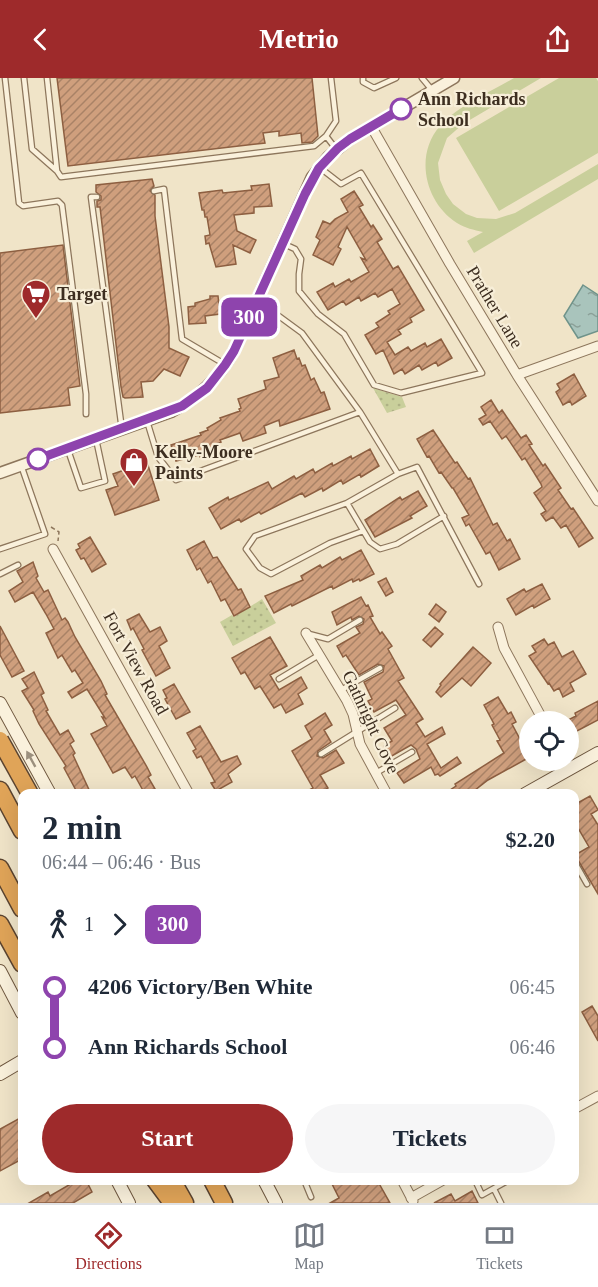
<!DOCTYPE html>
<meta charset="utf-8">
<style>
:root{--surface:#fff;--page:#f6f6f7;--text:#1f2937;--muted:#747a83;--line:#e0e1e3;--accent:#9e2a2b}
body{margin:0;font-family:"Times New Roman",serif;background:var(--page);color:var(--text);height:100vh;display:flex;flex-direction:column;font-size:22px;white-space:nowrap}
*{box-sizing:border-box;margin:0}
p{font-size:20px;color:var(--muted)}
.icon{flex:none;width:33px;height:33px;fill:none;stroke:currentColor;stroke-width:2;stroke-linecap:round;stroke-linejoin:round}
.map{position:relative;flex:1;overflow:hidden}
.sheet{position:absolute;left:18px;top:711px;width:561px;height:396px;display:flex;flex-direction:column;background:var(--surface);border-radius:12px;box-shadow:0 6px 24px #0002}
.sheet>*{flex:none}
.badge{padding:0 12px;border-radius:9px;font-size:21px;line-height:39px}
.fabs{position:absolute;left:519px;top:633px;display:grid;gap:12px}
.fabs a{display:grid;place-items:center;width:60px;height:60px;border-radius:50%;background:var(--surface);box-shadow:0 6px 24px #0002;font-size:30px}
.map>.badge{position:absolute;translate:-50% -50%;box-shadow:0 0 0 3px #fff}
.legs{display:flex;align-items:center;gap:9px;height:66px;padding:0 24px;font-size:20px}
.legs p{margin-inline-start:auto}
.summary{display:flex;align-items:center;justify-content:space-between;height:102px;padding:0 24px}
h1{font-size:33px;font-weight:700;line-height:45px}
.action{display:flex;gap:12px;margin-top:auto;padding:12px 24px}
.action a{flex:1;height:69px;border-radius:36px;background:var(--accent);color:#fff;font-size:24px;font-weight:700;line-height:69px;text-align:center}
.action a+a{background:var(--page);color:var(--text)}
ul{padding:0 24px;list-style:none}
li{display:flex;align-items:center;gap:21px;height:60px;font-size:22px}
li i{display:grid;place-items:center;width:9px;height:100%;margin:0 8px;background:currentColor}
li i::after{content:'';width:15px;height:15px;margin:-8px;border:4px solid;border-radius:50%;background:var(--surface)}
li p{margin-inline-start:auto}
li:first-child i{background:linear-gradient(#0000 50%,currentColor 0)}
li:last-child i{background:linear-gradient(currentColor 50%,#0000 0)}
header{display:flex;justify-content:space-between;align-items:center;height:78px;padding:0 24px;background:var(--accent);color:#fff;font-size:27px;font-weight:700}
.menu{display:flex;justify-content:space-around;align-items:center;height:84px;border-top:2px solid var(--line);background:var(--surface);font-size:16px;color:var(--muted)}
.menu a{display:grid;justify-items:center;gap:3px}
.menu .selected{color:var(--accent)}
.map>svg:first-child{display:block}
</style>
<header><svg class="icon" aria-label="back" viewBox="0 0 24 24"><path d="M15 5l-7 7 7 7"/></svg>Metrio<svg class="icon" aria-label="share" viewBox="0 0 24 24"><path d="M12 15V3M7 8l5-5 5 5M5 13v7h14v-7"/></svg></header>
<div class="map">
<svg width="598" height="1125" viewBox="0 0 598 1125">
<defs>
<pattern id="park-dots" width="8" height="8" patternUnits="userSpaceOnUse" patternTransform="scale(1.5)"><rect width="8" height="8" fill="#c9cf9b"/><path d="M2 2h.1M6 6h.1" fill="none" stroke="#aeb285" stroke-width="1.8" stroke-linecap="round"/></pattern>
<pattern id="water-ripples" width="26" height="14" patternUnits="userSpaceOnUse" patternTransform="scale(1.5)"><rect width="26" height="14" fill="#a9c4bc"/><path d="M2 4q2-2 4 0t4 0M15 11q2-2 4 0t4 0" fill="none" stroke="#8ba098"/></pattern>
<pattern id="building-hatch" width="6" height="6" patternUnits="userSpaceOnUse" patternTransform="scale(1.5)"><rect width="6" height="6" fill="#cf9f7d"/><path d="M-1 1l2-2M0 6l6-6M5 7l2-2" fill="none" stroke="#a98266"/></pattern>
</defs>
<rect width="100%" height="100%" fill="#f0e4c8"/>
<!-- grass -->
<path fill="#c9cf9b" d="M514,0H541L463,46L447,60L438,85L440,102L446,116L453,126L466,136L477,140L496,141L515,135L598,86V101L474,175L467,163L483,154C474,152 465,150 457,145C425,125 414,77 440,48C459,27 490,14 514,0Z
M559,0H596L598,3V75L499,133L456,60Z"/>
<!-- park -->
<path fill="url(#park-dots)" d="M373,310L402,319L406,329L387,335Z
M262,521L276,545L233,568L220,544L232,537L234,539Z"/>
<!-- water -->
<path fill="url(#water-ripples)" stroke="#6f938a" stroke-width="1.5" d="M583,207L598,217V253L578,260L564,238Z"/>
<!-- building -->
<path fill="url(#building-hatch)" stroke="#8d5f41" stroke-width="1.5" d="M57,0H312L318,58L312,64L302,65L301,55L279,58V53L263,55L265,65L68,88Z
M152,101L154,108L150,113L155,117V138L169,249V270L189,279L180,298L164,291L153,303L141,304L143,319L125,320L123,319L121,309L100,129H97V123L101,122V118L96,114V107Z
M269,106L272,128L254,129V135L234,137L237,153L256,162L250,175L233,167L236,186L216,189L209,165L206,166L205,158L210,157L207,139H205L204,132H202L199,115L222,112L223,115L252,112L251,108Z
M354,113L363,127L359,129L371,149L373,147L382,161L377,164L393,191L398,188L424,232L410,240L412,244L398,252L401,256L387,264L395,277L408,269L411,273L425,265L427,269L441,261L452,280L438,288L436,284L422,292L419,287L405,296L402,291L394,296L383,272L376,276L365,257L379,249L376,245L390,236L388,233L400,226L392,211L378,219L375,215L361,223L359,219L346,227L343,223L328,232L317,214L333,205L335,209L349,201L351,204L369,194L361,180L366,182L347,149L338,169L341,171L333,187L313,177L320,162L316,159L323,143L330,146L335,141L348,134L341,121Z
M63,167L80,308L68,310L70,327L0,335V175Z
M210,218H218L220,236L205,238L206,245L189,246L188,229L195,228V225L210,221Z
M294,272L297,281L299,280L302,288L305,287L311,302L314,300L321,315L324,314L330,331L280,348L279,342L264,348L266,355L243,363L240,355L220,362L221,364L213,367L214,369L206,372L208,377L200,379L199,377L176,383L171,367L201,357L200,355L208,352L207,350L221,342L220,340L240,333L239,331L241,330L238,321L266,311L264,303L279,299L273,280Z
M574,296L586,318L572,327L570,323L563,327L556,314L560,311L557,306Z
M491,322L499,335L502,332L521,360L526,357L532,366L529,367L543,388L545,386L561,410L558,412L571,431L573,430L593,460L579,469L566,447L561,450L553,439L546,443L541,436L546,433L534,415L542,409L541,406L525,380L522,382L506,358L502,361L490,343L483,347L479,341L486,337L481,329Z
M433,352L455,385L457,384L468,401L470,400L493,447L497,445L507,463L510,461L520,481L499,492L490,474L486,476L469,446L466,448L462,440L469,437L453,410H452L441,394L439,395L429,378L427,379L417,361Z
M370,371L379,388L361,399L360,396L343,406L341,402L323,413L322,410L305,419L302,415L261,436L259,434L241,444L239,441L221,451L209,430L228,419L229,422L268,404L272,411L294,398L296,401L313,391L315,395L332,385L333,388L351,378L352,381Z
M147,384L159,422L115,437L106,412L118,408L113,396Z
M418,413L427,428L410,438L412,440L375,459L365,442L400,419L402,422Z
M90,459L106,486L92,494L84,480L81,481L76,472L80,470L78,466Z
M204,463L213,480L217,479L238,512L241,511L250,529L234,538L225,521L221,523L211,503L208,505L200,490L197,492L187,472Z
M361,472L374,496L360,503L359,501L353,504L352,501L333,511L332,508L292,528L291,526L274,535L265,518L303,502L301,498L320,487L322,490L340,479L342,482Z
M33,484L38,498L36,500L44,514L48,512L62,542L65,540L68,544L75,559L101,603L107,616L105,617L147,689L151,697L148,699L158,716H145L135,698L132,700L125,689L113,695L91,656L107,648L102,639L105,640L87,611L72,620L68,614L83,605L75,592L72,594L62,577L58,580L46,555L54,551L46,536L33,514L15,524L9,513L23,504L17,493Z
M386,500L393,514L386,518L378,504Z
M542,506L550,521L534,530L533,527L516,537L507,521L524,511L526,514Z
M361,519L366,528L368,527L373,538L370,539L380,556L382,554L392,568L388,571L404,600L398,603L423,641L416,645L425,659L442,649L445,656L427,666L441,690L457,679L461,685L440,698L438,696L435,697L431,689L404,705L397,695L420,681L416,671L411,667L390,679L384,668L392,663L384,650L406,637L396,622L374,634L368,623L372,621L364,604L383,594L384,588L378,586L359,597L346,577L343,579L337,568L360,555L356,549L363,546L364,541L359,538L352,542L351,539L337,547L332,534Z
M436,526L446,534L439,544L429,536Z
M139,536L150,554L160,549L167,563L159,568L170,590L156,598L142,572L144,571L133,550L131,552L127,542Z
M0,548L24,593L12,599L0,577Z
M435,549L443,556L431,569L423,562Z
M270,559L287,588L270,597L279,612L301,599L307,610L298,616L303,626L286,635L281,626L274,630L260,608L255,611L245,594L241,596L232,580Z
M544,561L548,567L554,564L562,579L573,573L586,596L570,605L574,613L563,619L559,610L554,613L549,605L548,606L529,578L536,574L532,568Z
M473,569L491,585L471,608L462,600L441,619L436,614L441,607L440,606Z
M34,594L44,615L41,617L48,632L46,633L60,657L68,652L74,663L70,666L75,675L73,677L91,716H78L64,690L66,688L39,646L33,633L34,632L22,613L28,610L22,601Z
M174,606L190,634L176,641L165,621L167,620L163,612Z
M498,619L508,636L511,634L516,644L512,646L521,663H526L530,669V679L488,702L470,716H444L456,708L455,706L504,675L497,663L500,662L492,647L494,646L484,627Z
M598,623V642L575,654L568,642L576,638L575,635Z
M325,635L332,647L324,652L331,664L318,673L317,678L323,680L336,672L344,685L320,697L328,710L318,716H302L313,710L292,673L312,661L305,648Z
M200,648L221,684L237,678L241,686L228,696L232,704L216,713L211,705L215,704L201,678L197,680L193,673L196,671L187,655Z
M590,718L598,732L591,736L598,747V816L575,777L589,769L574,743V727Z
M592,928L598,938V963L582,934Z
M22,1039V1081L0,1093V1051Z
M66,1102H86L92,1114L73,1125H29L48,1114L50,1118L69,1107Z
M330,1102H377L390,1125H330L339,1120Z
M472,1113L478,1125H434L451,1116L455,1123Z"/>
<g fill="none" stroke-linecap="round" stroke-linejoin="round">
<!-- service casing -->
<g stroke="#8d765c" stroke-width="7">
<path id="service" d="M5,0L19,125L23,128L58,123L62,127L86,316V336
M24,0L32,71L57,93
M47,0L57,93L61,99L314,68L326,58
M331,0L336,43L326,58L336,71
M363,0V4L374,10L396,0
M422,0L432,12
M154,113L164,111L182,261L226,287
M97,119H91L122,352
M284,166L295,171L301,181L299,196V213L318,236L344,256L374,307L401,315L482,295L361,95L341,106L319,89
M257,222L302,255L360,334L398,396L417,389L479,506
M147,343L158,379L176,402L360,334
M68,372L81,410L105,403L96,361
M347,425L370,464L380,471L397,466L444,438
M363,453L330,465L271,496L260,490L246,471L255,458L347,425L398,396
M0,471L45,456L21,387
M0,496L18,487
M309,556L328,561L360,542
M279,601L319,577
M341,612L380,590
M321,676L395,630
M376,695L412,674
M574,783L587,806
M304,1102L311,1119
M475,1102L482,1117L509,1102
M494,1111L501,1125"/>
</g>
<!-- minor casing -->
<g stroke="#8d765c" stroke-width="11">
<path id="minor" d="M371,48L450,186L517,297L598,423
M517,297L598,268
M53,471L189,716
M498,549L504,570L544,644
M306,555L347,623L353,636L360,666L387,716
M574,1031L598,1018
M402,1102L413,1123
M411,1120L443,1102"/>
</g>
<!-- tertiary casing -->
<g stroke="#8d765c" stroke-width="13">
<path id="tertiary" d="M0,395L171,334C199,319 218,301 234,273L312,99L328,79L350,61L454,0"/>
</g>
<!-- secondary casing -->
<g stroke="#6f573f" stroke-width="14">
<path id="secondary" d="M0,625L50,716
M525,716L598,675
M0,893L22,935
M0,996L22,983
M117,1102L129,1125
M264,1102L276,1125"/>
</g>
<!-- motorway casing -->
<g stroke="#5b4430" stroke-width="19">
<path id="motorway" d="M0,712L22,753
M0,790L22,831
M0,846L22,886
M155,1102L172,1125
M172,1102L185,1125
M212,1102L224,1125"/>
</g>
<!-- path -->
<path stroke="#8d765c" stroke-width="1.5" stroke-dasharray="4.5 3" stroke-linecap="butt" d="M51,449L59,454L58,463"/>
<!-- service -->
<use href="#service" stroke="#faf1dc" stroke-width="4.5"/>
<!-- minor -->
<use href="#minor" stroke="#faf1dc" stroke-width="9"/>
<!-- tertiary -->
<use href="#tertiary" stroke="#faf1dc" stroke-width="10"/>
<!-- secondary -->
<use href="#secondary" stroke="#faf1dc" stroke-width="12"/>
<!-- motorway -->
<use href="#motorway" stroke="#e0a458" stroke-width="16"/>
<!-- motorway-bridge casing -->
<g stroke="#5b4430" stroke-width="19" stroke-linecap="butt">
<path id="motorway-bridge" d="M0,662L30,716"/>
</g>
<!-- motorway-bridge -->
<use href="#motorway-bridge" stroke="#e0a458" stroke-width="16"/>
</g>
<!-- one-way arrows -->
<defs><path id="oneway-solid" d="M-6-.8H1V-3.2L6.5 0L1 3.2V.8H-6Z" transform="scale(1.5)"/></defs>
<use fill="#9c907e" href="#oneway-solid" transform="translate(31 681) rotate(-119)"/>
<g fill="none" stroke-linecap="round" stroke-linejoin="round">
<!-- line-1 casing -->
<g stroke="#fff" stroke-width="14">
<path id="line-1" d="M38,381L182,328L207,310L225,287L234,273L305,116L319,90L338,70L350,61L401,31"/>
</g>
<!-- line-1 -->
<use href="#line-1" stroke="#8e44ad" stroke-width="9"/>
</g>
<!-- icons -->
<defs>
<g id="supermarket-pin" transform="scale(1.5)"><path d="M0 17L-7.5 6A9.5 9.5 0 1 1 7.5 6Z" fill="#9e2a2b" stroke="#f7eed8"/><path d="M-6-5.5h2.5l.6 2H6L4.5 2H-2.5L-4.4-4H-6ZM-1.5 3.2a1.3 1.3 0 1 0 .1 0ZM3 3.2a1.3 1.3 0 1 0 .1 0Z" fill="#fff"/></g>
<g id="shop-pin" transform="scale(1.5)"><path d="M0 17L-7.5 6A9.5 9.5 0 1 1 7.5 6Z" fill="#9e2a2b" stroke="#f7eed8"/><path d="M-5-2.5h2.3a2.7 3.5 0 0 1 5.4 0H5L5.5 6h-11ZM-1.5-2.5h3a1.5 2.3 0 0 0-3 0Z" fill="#fff"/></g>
</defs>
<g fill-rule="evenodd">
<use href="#supermarket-pin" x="36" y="216"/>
<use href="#shop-pin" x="134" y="384"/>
</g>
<!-- markers -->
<g fill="#fff" stroke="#8e44ad" stroke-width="3">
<circle cx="401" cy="31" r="10"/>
<circle cx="38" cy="381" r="10"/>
</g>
<g text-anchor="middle" stroke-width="4.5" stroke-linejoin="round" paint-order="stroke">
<!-- stop labels -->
<g font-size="18" font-weight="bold" fill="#3d2e20" stroke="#f7eed8" text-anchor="start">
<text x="418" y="27">Ann Richards<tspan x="418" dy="21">School</tspan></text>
</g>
<!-- poi labels -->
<g font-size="18" font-weight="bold" fill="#3d2e20" stroke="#f7eed8" text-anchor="start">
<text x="57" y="222">Target</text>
<text x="155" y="380">Kelly-Moore<tspan x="155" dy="21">Paints</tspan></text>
</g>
<!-- street labels -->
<g font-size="18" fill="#3d2e20" stroke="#f7eed8">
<text transform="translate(495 229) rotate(59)" y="6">Prather Lane</text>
<text transform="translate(136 585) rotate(61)" y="6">Fort View Road</text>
<text transform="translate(371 644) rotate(65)" y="6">Gathright Cove</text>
</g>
</g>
</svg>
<div class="fabs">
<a><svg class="icon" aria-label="locate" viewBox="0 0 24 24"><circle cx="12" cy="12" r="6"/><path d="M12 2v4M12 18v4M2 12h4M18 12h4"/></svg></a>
</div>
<b class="badge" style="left:249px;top:239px;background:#8e44ad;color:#fff">300</b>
<section class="sheet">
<div class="summary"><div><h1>2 min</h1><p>06:44 – 06:46 · Bus</p></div><b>$2.20</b></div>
<div class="legs"><svg class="icon" aria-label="walk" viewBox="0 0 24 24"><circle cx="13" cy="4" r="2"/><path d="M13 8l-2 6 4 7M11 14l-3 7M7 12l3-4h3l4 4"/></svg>1<svg class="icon" aria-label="forward" viewBox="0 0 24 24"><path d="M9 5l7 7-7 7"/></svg><b class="badge" style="background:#8e44ad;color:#fff">300</b></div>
<ul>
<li><i style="color:#8e44ad"></i><b>4206 Victory/Ben White</b><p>06:45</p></li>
<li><i style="color:#8e44ad"></i><b>Ann Richards School</b><p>06:46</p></li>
</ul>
<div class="action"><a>Start</a><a>Tickets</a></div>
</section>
</div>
<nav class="menu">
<a class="selected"><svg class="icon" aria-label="directions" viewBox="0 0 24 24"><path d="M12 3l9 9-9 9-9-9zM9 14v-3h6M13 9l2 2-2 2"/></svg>Directions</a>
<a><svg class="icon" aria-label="map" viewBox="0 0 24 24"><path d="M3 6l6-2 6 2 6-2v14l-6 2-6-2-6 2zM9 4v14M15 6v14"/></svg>Map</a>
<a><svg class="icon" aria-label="tickets" viewBox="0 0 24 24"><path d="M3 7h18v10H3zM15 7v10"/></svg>Tickets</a>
</nav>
